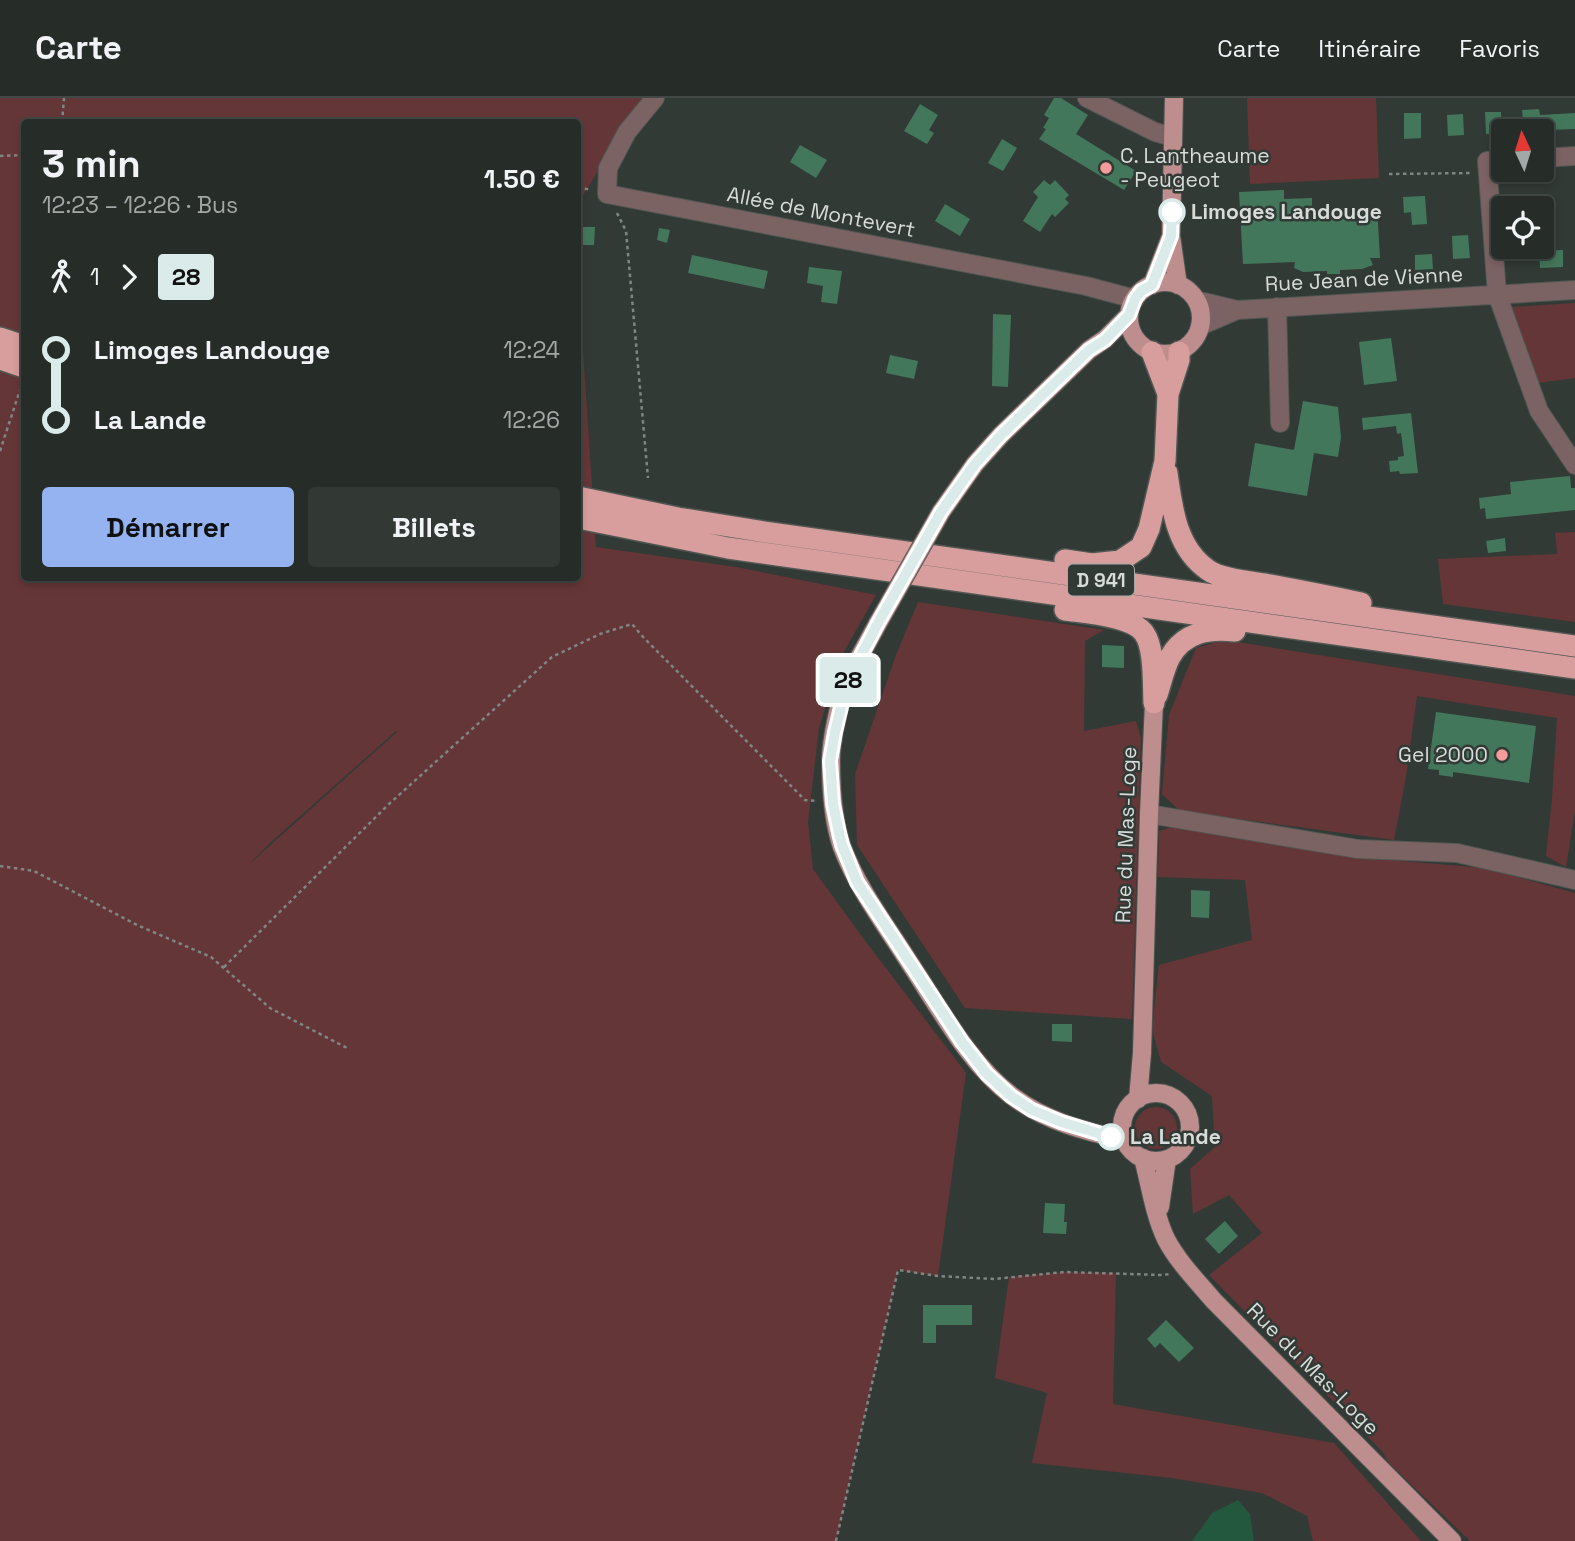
<!DOCTYPE html>
<html lang="fr">
<meta charset="utf-8">
<style>
:root{--surface:#262c28;--page:#323834;--text:#f1f3f6;--muted:#a4a7a8;--line:#424845;--accent:#95b2f1}
body{margin:0;font-family:"Space Grotesk",sans-serif;background:var(--page);color:var(--text);height:100vh;display:flex;flex-direction:column;font-size:26px;white-space:nowrap}
*{box-sizing:border-box;margin:0}
p{font-size:23px;color:var(--muted)}
.icon{flex:none;width:38px;height:38px;fill:none;stroke:currentColor;stroke-width:2;stroke-linecap:round;stroke-linejoin:round}
.map{position:relative;flex:1;overflow:hidden}
.details{position:absolute;left:21px;top:21px;width:560px;height:462px;display:flex;flex-direction:column;background:var(--surface);border-radius:7px;box-shadow:0 4px 10px #0003,0 0 0 2px var(--line)}
.details>*{flex:none}
.badge{padding:0 14px;border-radius:5px;font-size:24px;line-height:46px}
.needle{width:46px;rotate:356deg}
.tools{position:absolute;left:1491px;top:21px;display:grid;gap:14px}
.tools a{display:grid;place-items:center;width:63px;height:63px;border-radius:7px;background:var(--surface);box-shadow:0 4px 10px #0003,0 0 0 2px var(--line);font-size:35px}
.map>.badge{position:absolute;translate:-50% -50%;box-shadow:0 0 0 4px #fff}
.legs{display:flex;align-items:center;gap:10px;height:77px;padding:0 21px;font-size:23px}
.legs p{margin-inline-start:auto}
.overview{display:flex;align-items:center;justify-content:space-between;height:119px;padding:0 21px}
h1{font-size:38px;font-weight:700;line-height:52px}
.button{display:flex;gap:14px;margin-top:auto;padding:14px 21px}
.button a{flex:1;height:80px;border-radius:7px;background:var(--accent);color:#111;font-size:28px;font-weight:700;line-height:80px;text-align:center}
.button a+a{background:var(--page);color:var(--text)}
ul{padding:0 21px;list-style:none}
li{display:flex;align-items:center;gap:24px;height:70px;font-size:26px}
li i{display:grid;place-items:center;width:10px;height:100%;margin:0 9px;background:currentColor}
li i::after{content:'';width:18px;height:18px;margin:-9px;border:5px solid;border-radius:50%;background:var(--surface)}
li p{margin-inline-start:auto}
li:first-child i{background:linear-gradient(#0000 50%,currentColor 0)}
li:last-child i{background:linear-gradient(currentColor 50%,#0000 0)}
header{display:flex;align-items:center;gap:42px;box-sizing:border-box;height:98px;padding:0 35px;background:var(--surface);border-bottom:2px solid var(--line)}
header strong{font-size:33px}
nav{display:flex;gap:38px;margin-inline-start:auto;font-size:24px}
.map>svg:first-child{display:block}
</style>
<header>
<strong>Carte</strong>
<nav><a>Carte</a><a>Itinéraire</a><a>Favoris</a></nav>
</header>
<div class="map">
<svg width="1575" height="1443" viewBox="0 0 1575 1443">
<rect width="100%" height="100%" fill="#323a35"/>
<!-- green -->
<path fill="#653637" fill-rule="evenodd" d="M0,0H643L579,104L578,120V24H24V480H578V176L596,449L736,469L876,497L841,559L819,630L808,724L813,771L866,844L966,975L938,1178L898,1172L836,1443H0ZM396,633L397,634L246,769L270,745Z
M1247,0H1376L1379,80L1250,86Z
M1575,205V280L1539,285L1512,209Z
M1575,434V524L1443,506L1438,461L1557,456L1555,435Z
M918,504L1104,532L1085,543L1084,633L1136,623L1141,640L1132,921L965,910L857,747L855,676L896,557Z
M1225,542L1575,598V713L1566,769L1546,758L1552,701L1557,620L1417,598L1406,679L1394,742L1180,713L1162,696L1169,617L1196,550Z
M1175,728L1368,760L1484,770L1575,795V1443H1470L1389,1365L1382,1353L1209,1177L1262,1135L1229,1097L1193,1116L1190,1071L1215,1049L1212,998L1161,964L1152,931L1159,867L1252,842L1245,782L1158,779L1159,733Z
M1135 1030a21 21 0 1 1 42 0a21 21 0 1 1-42 0Z
M1064,1174L1116,1175L1113,1306L1334,1345L1421,1443H1313L1307,1418L1262,1395L1172,1380L1032,1365L1047,1295L995,1280L1009,1179Z"/>
<!-- water -->
<path fill="#23573e" d="M1238,1402L1250,1416L1254,1443H1192L1212,1415Z"/>
<!-- building -->
<path fill="#43775c" d="M1054,0H1061L1088,17L1076,36L1136,73L1124,92L1039,41L1046,31L1043,30L1049,20L1044,17Z
M920,6L938,17L929,32L934,35L927,46L904,33Z
M1539,11L1540,17L1575,15V31L1524,33L1522,12Z
M1485,14H1501L1502,35L1486,36Z
M1404,15H1421V40L1404,41Z
M1463,16L1464,37L1448,38L1447,17Z
M1002,41L1017,50L1003,73L988,65Z
M800,47L827,62L816,80L790,64Z
M1044,82L1050,87L1055,82L1069,97L1065,101L1069,105L1055,119L1052,116L1040,134L1023,123L1038,99L1033,94Z
M1284,92V101L1312,100V112L1377,109L1380,160H1370L1373,167L1362,171L1340,172V176H1327V173L1303,174L1294,170L1295,164L1243,166L1239,94Z
M1425,98L1427,126L1412,127L1411,114L1404,115L1403,99Z
M945,106L970,121L960,138L935,123Z
M578,129H595L594,147H578Z
M659,130L670,132L667,145L657,142Z
M1468,137L1470,160L1453,161L1452,138Z
M1563,152V169L1540,170L1539,153Z
M1432,156L1433,171L1415,172V157Z
M692,157L768,173L764,191L688,175Z
M809,169L842,173L837,206L821,204L823,188L807,185Z
M993,216L1011,217L1008,289L992,288Z
M1391,240L1397,283L1364,287L1359,244Z
M890,257L918,263L914,281L886,275Z
M1303,303L1338,309L1341,339L1338,359L1314,355L1307,398L1248,388L1255,345L1294,352Z
M1411,315L1418,375L1400,376L1399,373L1390,374L1389,363L1398,362V359L1404,358L1401,335L1397,336L1396,328L1363,332L1362,320Z
M1570,378L1571,390H1575V412L1486,421L1485,410L1480,411L1479,400L1511,396L1510,384Z
M1505,440L1506,453L1488,455L1486,443Z
M1102,547L1124,548V570L1102,569Z
M1436,614L1536,628L1529,685L1453,674V679L1439,677V672L1428,671Z
M1191,792L1210,793L1209,820L1191,819Z
M1052,926H1072V944L1052,943Z
M1045,1105L1065,1106L1064,1124H1067L1066,1136L1043,1135Z
M1225,1123L1238,1138L1219,1156L1205,1141Z
M923,1207H972V1227H936V1245H923Z
M1166,1222L1194,1250L1179,1264L1160,1245L1155,1250L1147,1241Z"/>
<g fill="none" stroke-linecap="round" stroke-linejoin="round">
<!-- minor casing -->
<g stroke="#505753" stroke-width="20">
<path id="minor" d="M655,0L627,34L608,70L607,96L1086,188L1135,201
M1087,0L1155,34L1173,39
M1542,60L1575,58
M1503,62L1487,63L1497,196L1539,313L1575,367
M1198,205L1204,204L1237,212L1575,192
M1277,209L1280,325
M1200,228L1237,212
M1149,716L1358,751L1457,755L1575,782"/>
</g>
<!-- major casing -->
<g stroke="#505753" stroke-width="20">
<path id="major" d="M1174,0L1171,138L1178,187
M1129 220a36 36 0 1 1 72 0a36 36 0 1 1-72 0Z
M1152,187L1171,138
M941,414L975,366L1001,337L1089,252L1105,241L1129,217
M878,525C868,544 857,562 848,582C840,599 830,646 831,665C831,692 833,723 842,749C858,791 885,826 909,864C939,909 969,966 1012,998C1045,1023 1086,1034 1125,1042
M1122 1029a34 34 0 1 1 68 0a34 34 0 1 1-68 0Z
M1138,1001L1142,955L1149,716L1154,605
M1143,1060C1150,1086 1154,1116 1166,1141C1178,1164 1197,1183 1214,1203L1452,1443
M1160,1109L1167,1061"/>
</g>
<!-- highway casing -->
<g stroke="#505753" stroke-width="24">
<path id="highway" d="M0,240L24,248
M1152,254L1168,296
M0,261L24,269
M1167,375C1172,410 1176,450 1208,472C1220,481 1250,484 1265,486C1297,492 1329,498 1361,505
M578,399L678,420L765,434L1575,548
M578,420L728,450L1575,570
M1065,462L1092,466L1120,463L1141,449L1149,431L1165,363L1168,296L1179,262V254
M1065,512C1085,515 1132,518 1144,535C1155,550 1153,587 1154,605
M1157,597C1161,585 1164,570 1170,559C1184,534 1209,530 1235,533"/>
</g>
<!-- path -->
<path stroke="#808683" stroke-width="2.5" stroke-dasharray="3.5 3.5" stroke-linecap="butt" d="M62,24L64,0
M0,58L24,57
M1389,76L1473,75
M578,89L591,92
M617,115L626,133L648,380
M0,353L21,289
M0,768L34,773L137,827L211,859L270,910L349,951
M224,869L389,706L552,559L600,536L632,526L643,539L805,702L816,703
M836,1443L898,1172L938,1178L994,1181L1064,1174L1162,1177L1170,1176"/>
<!-- minor -->
<use href="#minor" stroke="#7c6363" stroke-width="18"/>
<!-- major -->
<use href="#major" stroke="#be8d8d" stroke-width="18"/>
<!-- highway -->
<use href="#highway" stroke="#d89d9d" stroke-width="21"/>
<!-- major-bridge casing -->
<g stroke="#505753" stroke-width="20" stroke-linecap="butt">
<path id="major-bridge" d="M878,525L941,414"/>
</g>
<!-- major-bridge -->
<use href="#major-bridge" stroke="#be8d8d" stroke-width="18"/>
</g>
<g fill="none" stroke-linecap="round" stroke-linejoin="round">
<!-- line-1 casing -->
<g stroke="#fff" stroke-width="16">
<path id="line-1" d="M1111,1039L1061,1024L1032,1012L1011,998L987,976L962,944L857,784L842,747L839,735L833,706L830,663L835,634L847,584L878,525L941,414L975,366L1001,337L1089,252L1105,242L1129,217L1135,201L1141,193L1152,187L1171,138L1172,114"/>
</g>
<!-- line-1 -->
<use href="#line-1" stroke="#dbebea" stroke-width="10"/>
</g>
<!-- markers -->
<g fill="#f59b9c" stroke="#323a35" stroke-width="2.5">
<circle cx="1106" cy="70" r="7"/>
<circle cx="1502" cy="657" r="7"/>
</g>
<g fill="#fff" stroke="#dbebea" stroke-width="3.5">
<circle cx="1172" cy="114" r="12"/>
<circle cx="1111" cy="1039" r="12"/>
</g>
<g text-anchor="middle" stroke-width="5" stroke-linejoin="round" paint-order="stroke">
<!-- shield labels -->
<rect fill="#323a35" stroke="#a6aba8" stroke-width="2" x="1068" y="466.5" width="66" height="31" rx="5"/>
<g font-size="19" font-weight="bold" fill="#d7dbd9">
<text x="1101" y="489">D 941</text>
</g>
<!-- poi labels -->
<g font-size="21" fill="#d7dbd9" stroke="#323a35" text-anchor="start">
<text x="1120" y="65">C. Lantheaume<tspan x="1120" dy="24">- Peugeot</tspan></text>
<text x="1488" y="664" text-anchor="end">Gel 2000</text>
</g>
<!-- street labels -->
<g font-size="21" fill="#d7dbd9" stroke="#323a35">
<text transform="translate(821 114) rotate(11)" y="7">Allée de Montevert</text>
<text transform="translate(1364 181) rotate(-3)" y="7">Rue Jean de Vienne</text>
<text transform="translate(1126 737) rotate(-88)" y="7">Rue du Mas-Loge</text>
<text transform="translate(1313 1271) rotate(45)" y="7">Rue du Mas-Loge</text>
</g>
<!-- stop labels -->
<g font-size="21" font-weight="bold" fill="#d7dbd9" stroke="#323a35" text-anchor="start">
<text x="1191" y="121">Limoges Landouge</text>
<text x="1130" y="1046">La Lande</text>
</g>
</g>
</svg>
<div class="tools">
<a><svg class="needle" viewBox="-14 -14 28 28"><path d="M0-13l5 13h-10z" fill="#e53935"/><path d="M0 13l5-13h-10z" fill="#a4a7a8"/></svg></a>
<a><svg class="icon" aria-label="locate" viewBox="0 0 24 24"><circle cx="12" cy="12" r="6"/><path d="M12 2v4M12 18v4M2 12h4M18 12h4"/></svg></a>
</div>
<b class="badge" style="left:848px;top:582px;background:#dbebea;color:#111">28</b>
<section class="details">
<div class="overview"><div><h1>3 min</h1><p>12:23 – 12:26 · Bus</p></div><b>1.50 €</b></div>
<div class="legs"><svg class="icon" aria-label="walk" viewBox="0 0 24 24"><circle cx="13" cy="4" r="2"/><path d="M13 8l-2 6 4 7M11 14l-3 7M7 12l3-4h3l4 4"/></svg>1<svg class="icon" aria-label="forward" viewBox="0 0 24 24"><path d="M9 5l7 7-7 7"/></svg><b class="badge" style="background:#dbebea;color:#111">28</b></div>
<ul>
<li><i style="color:#dbebea"></i><b>Limoges Landouge</b><p>12:24</p></li>
<li><i style="color:#dbebea"></i><b>La Lande</b><p>12:26</p></li>
</ul>
<div class="button"><a>Démarrer</a><a>Billets</a></div>
</section>
</div>
